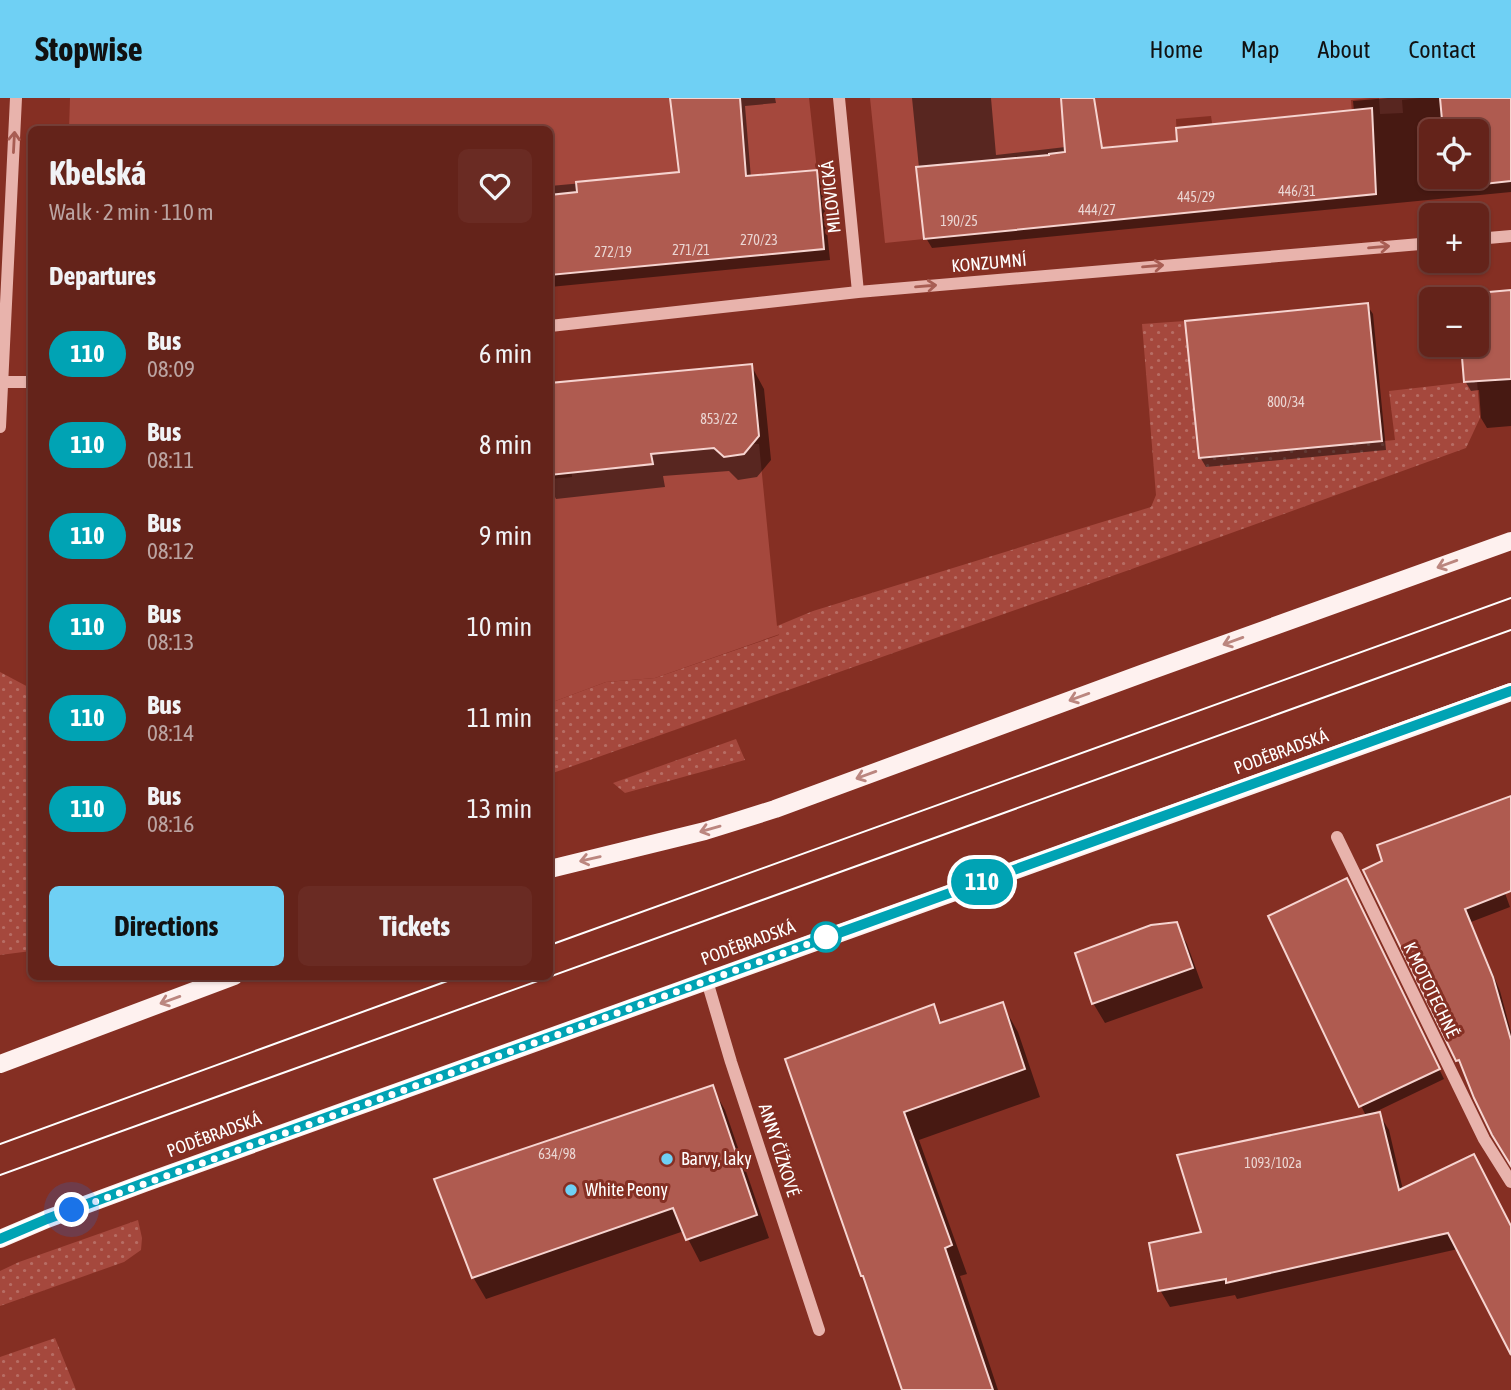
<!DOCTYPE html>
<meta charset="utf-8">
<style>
:root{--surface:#64231a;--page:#6a2b23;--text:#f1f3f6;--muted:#bba4a2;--line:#784039;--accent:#6fd0f4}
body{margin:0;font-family:"Asap Condensed",sans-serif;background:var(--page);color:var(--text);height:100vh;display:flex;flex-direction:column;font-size:26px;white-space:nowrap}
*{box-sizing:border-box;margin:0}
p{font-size:23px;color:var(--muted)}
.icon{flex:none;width:38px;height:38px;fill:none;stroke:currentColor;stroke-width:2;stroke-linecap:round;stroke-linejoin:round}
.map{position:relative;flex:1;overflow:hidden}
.details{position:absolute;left:28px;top:28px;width:525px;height:854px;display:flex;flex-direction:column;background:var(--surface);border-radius:10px;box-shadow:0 2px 5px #0004,0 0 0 2px var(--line)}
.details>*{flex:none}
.badge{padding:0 14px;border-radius:23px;font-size:24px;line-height:46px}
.buttons{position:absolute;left:1419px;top:21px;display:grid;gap:14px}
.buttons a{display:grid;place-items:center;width:70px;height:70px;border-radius:10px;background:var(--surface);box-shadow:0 2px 5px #0004,0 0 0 2px var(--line);font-size:35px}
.you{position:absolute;width:35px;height:35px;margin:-18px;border:5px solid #fff;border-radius:50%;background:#1a73e8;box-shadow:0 0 0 10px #1a73e833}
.map>.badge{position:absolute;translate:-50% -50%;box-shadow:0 0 0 4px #fff}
h2{padding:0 21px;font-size:26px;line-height:63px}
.round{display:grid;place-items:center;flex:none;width:74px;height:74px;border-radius:10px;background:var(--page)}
.headline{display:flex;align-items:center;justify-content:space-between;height:119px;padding:0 21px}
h1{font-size:33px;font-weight:700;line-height:52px}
.cta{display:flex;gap:14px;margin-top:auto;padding:14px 21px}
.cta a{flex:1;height:80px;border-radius:10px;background:var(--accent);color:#111;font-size:28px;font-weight:700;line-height:80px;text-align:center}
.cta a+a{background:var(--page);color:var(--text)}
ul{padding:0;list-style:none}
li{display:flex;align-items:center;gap:21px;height:91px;padding:0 21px}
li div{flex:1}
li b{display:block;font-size:26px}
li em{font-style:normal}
li .badge{min-width:77px;font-weight:700;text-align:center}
header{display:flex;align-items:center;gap:42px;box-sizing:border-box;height:98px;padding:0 35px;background:var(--accent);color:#111}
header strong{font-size:33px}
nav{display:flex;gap:38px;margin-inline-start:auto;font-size:24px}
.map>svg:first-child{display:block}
</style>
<header>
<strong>Stopwise</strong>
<nav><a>Home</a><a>Map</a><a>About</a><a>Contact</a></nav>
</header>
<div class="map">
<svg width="1511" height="1292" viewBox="0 0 1511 1292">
<defs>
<pattern id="grass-dots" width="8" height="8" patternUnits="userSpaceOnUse" patternTransform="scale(1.75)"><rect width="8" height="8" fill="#a5483d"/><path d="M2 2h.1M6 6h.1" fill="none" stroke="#b76d64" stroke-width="1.8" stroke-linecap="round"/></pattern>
</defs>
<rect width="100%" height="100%" fill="#852f23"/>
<!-- grass -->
<path fill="url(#grass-dots)" d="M1185,223L1199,360L1395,342L1389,293L1477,283L1480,320L1466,350L1129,472L550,676V605L606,584L655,580L779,537L777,528L813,513L1151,409L1156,397L1142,226Z
M0,574L32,591L31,853L0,857Z
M736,641L745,662L625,695L613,685Z
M138,1122L142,1140L141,1152L124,1164L0,1208V1173L19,1164Z
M55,1240L76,1292H0V1259Z"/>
<!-- garden -->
<path fill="#a5483d" d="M70,0H809L817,72L746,79L745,72L576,84L577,94L550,97V32H69Z
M870,0H1370L1351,2L1352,16H1307L1282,19V26L1214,39L1211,18L1176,21L1177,43L1102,50L1101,43L1065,54L1049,56L1055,129L998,134L991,63L924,141L885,145Z
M1379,0H1420L1402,2L1403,15L1380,16Z
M752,346H759L777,528L780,536L655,580L606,584L550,605V381L572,379L571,362L652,365L651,356L714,350L724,359L744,356Z"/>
<!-- shadow -->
<path fill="#0007" fill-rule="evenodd" d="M672,0H775L776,5L745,8L751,80L816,74L822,85L830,162L550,189V88L681,76Z
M912,0H991L996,57L1100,45L1104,51L1179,45L1354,13L1353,3L1388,0H1511V94L932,150L926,140ZM1432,33H1477V79H1432Z
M1511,193V328L1487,330L1481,320L1479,292L1471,293L1465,283L1462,254L1457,247H1477V201H1452V199Z
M1367,207L1373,216L1386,352L1206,369L1200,359Z
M751,267L764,291L771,362L757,379L738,382L729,373L663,378L665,389L556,401L554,397H550V287Z
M1480,726L1510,809L1471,824L1500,893L1511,934V1046L1457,962L1365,773Z
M1352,792L1444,981L1371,1016V1017L1379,1016L1389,1032L1403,1092L1511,1130V1220L1458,1151L1237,1201L1235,1197L1170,1209L1160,1192L1204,1136L1366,1018L1270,819Z
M1176,826L1187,846L1203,890L1105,925L1093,905Z
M1002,906L1018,934L1040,999L919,1042L967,1176L960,1178L998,1292H904L788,962L933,908L943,926Z
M712,989L725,1012L769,1140L700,1164L684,1133L486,1201L473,1179Z"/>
<!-- building -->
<path fill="#af5b50" stroke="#f6d4d0" stroke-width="2" d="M670,0H740L746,78L817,72L824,151L550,177V97L577,94L576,84L679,74Z
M1061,0H1094L1102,50L1177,43L1176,30L1372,10L1376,96L924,141L916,69L1049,57V56L1065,54Z
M1440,0H1511V83L1447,90L1446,79H1477V33H1443Z
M1511,192V281L1464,284L1461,247H1477V201H1457L1456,197Z
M1368,205L1382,343L1199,360L1185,223Z
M752,266L759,338L744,356L724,359L714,350L651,356L653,366L550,377V285Z
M1511,698V793L1465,811L1493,879L1511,942V1068L1492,1037L1474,1000L1459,962L1456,963L1363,772L1382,763L1377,747Z
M1347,780L1440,971L1359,1009L1268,818Z
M1177,824L1193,870L1092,906L1075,855L1151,827Z
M1003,904L1025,971L904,1014L952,1147L945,1150L993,1292H902L863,1178H861L785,961L934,906L940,925Z
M713,987L757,1117L686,1142L673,1110L472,1180L434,1081Z
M1380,1014L1399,1092L1474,1056L1511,1128V1257L1448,1135L1226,1185V1181L1158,1193L1149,1145L1201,1134L1177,1057Z"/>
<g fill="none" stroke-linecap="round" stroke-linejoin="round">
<!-- minor -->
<path stroke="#e8b3ac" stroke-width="12" d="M839,0L858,194
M1477,141L1511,138
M550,228L858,194L1432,145
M2,284H32
M0,329L16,0
M1337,739L1484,1041L1511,1084
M707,883L731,964L819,1232"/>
<!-- major -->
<path stroke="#fef1ef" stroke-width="18" d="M550,771L705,733L775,711L1144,575L1511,443
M0,966L234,878
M0,1141L47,1121L147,1084L1511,594"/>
<!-- tram -->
<path stroke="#fff" stroke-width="2" d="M550,847L1511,500
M0,1046L461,878
M0,1077L1511,532"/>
</g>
<!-- one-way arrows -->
<defs><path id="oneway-shaft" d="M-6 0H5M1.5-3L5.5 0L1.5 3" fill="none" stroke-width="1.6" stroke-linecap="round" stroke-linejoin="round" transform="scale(1.75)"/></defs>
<g stroke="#a85d53">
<use href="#oneway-shaft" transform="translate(14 44) rotate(-87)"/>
<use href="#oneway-shaft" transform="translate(1379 149) rotate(-5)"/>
<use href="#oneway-shaft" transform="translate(1153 168) rotate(-5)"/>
<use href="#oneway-shaft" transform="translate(926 188) rotate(-5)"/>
</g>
<g stroke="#bb867f">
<use href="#oneway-shaft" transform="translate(1447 466) rotate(160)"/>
<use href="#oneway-shaft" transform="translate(1233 543) rotate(160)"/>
<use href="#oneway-shaft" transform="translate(1079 599) rotate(160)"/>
<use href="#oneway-shaft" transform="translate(866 677) rotate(160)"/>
<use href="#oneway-shaft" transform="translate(710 731) rotate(164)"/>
<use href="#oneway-shaft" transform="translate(590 761) rotate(167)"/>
<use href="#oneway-shaft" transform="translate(170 902) rotate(160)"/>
</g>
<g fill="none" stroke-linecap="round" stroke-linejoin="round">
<!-- line casing -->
<g stroke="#fff" stroke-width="16">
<path id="line" d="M0,1141L47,1121L147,1084L1511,593"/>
</g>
<!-- line -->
<use href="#line" stroke="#00a3b4" stroke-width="10"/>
<!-- walk -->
<path stroke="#fff" stroke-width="7" stroke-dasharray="0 12.6" d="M72,1112L836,836L826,839"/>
</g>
<!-- markers -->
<circle fill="#fff" stroke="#00a3b4" stroke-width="3.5" cx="826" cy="839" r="14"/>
<g fill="#6fd0f4" stroke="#852f23" stroke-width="2.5">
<circle cx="667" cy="1061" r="7"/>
<circle cx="571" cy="1092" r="7"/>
</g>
<g text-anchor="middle" stroke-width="6" stroke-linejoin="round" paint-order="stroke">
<!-- number labels -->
<g font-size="14" fill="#ebd6d3">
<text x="1297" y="98">446/31</text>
<text x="1196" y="104">445/29</text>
<text x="1097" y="117">444/27</text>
<text x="959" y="128">190/25</text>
<text x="759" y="147">270/23</text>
<text x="691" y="157">271/21</text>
<text x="613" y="159">272/19</text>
<text x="1286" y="309">800/34</text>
<text x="719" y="326">853/22</text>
<text x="557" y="1061">634/98</text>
<text x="1273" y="1070">1093/102a</text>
</g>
<!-- street labels -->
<g font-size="18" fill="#fff" stroke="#852f23">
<text transform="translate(831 99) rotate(-96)" y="6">MILOVICKÁ</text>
<text transform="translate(989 165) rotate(-5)" y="6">KONZUMNÍ</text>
<text transform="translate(1281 654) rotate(-20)" y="6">PODĚBRADSKÁ</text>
<text transform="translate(748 845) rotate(-20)" y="6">PODĚBRADSKÁ</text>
<text transform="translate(1431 892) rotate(64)" y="6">K MOTOTECHNĚ</text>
<text transform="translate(214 1037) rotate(-20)" y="6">PODĚBRADSKÁ</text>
<text transform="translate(779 1052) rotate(72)" y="6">ANNY ČÍŽKOVÉ</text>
</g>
<!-- poi labels -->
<g font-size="18" fill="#fff" stroke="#852f23" text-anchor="start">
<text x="681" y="1067">Barvy, laky</text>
<text x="585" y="1098">White Peony</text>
</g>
</g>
</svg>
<div class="buttons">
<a><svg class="icon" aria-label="locate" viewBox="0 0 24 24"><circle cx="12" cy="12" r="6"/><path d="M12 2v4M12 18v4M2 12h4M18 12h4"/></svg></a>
<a>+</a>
<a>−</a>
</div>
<div class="you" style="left:72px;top:1112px"></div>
<b class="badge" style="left:982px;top:784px;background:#00a3b4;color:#fff">110</b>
<section class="details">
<div class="headline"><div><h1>Kbelská</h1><p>Walk · 2 min · 110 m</p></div><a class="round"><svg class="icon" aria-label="heart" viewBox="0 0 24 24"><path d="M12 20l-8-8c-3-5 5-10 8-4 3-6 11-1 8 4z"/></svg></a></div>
<h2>Departures</h2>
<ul>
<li><span class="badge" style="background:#00a3b4;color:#fff">110</span><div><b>Bus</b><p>08:09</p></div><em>6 min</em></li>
<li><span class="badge" style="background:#00a3b4;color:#fff">110</span><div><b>Bus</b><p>08:11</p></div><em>8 min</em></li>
<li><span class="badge" style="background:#00a3b4;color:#fff">110</span><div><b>Bus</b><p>08:12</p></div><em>9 min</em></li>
<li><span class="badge" style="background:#00a3b4;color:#fff">110</span><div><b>Bus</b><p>08:13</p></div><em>10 min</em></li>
<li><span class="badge" style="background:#00a3b4;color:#fff">110</span><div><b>Bus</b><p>08:14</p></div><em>11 min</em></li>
<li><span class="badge" style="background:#00a3b4;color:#fff">110</span><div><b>Bus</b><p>08:16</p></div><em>13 min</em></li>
</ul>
<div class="cta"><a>Directions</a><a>Tickets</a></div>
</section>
</div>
